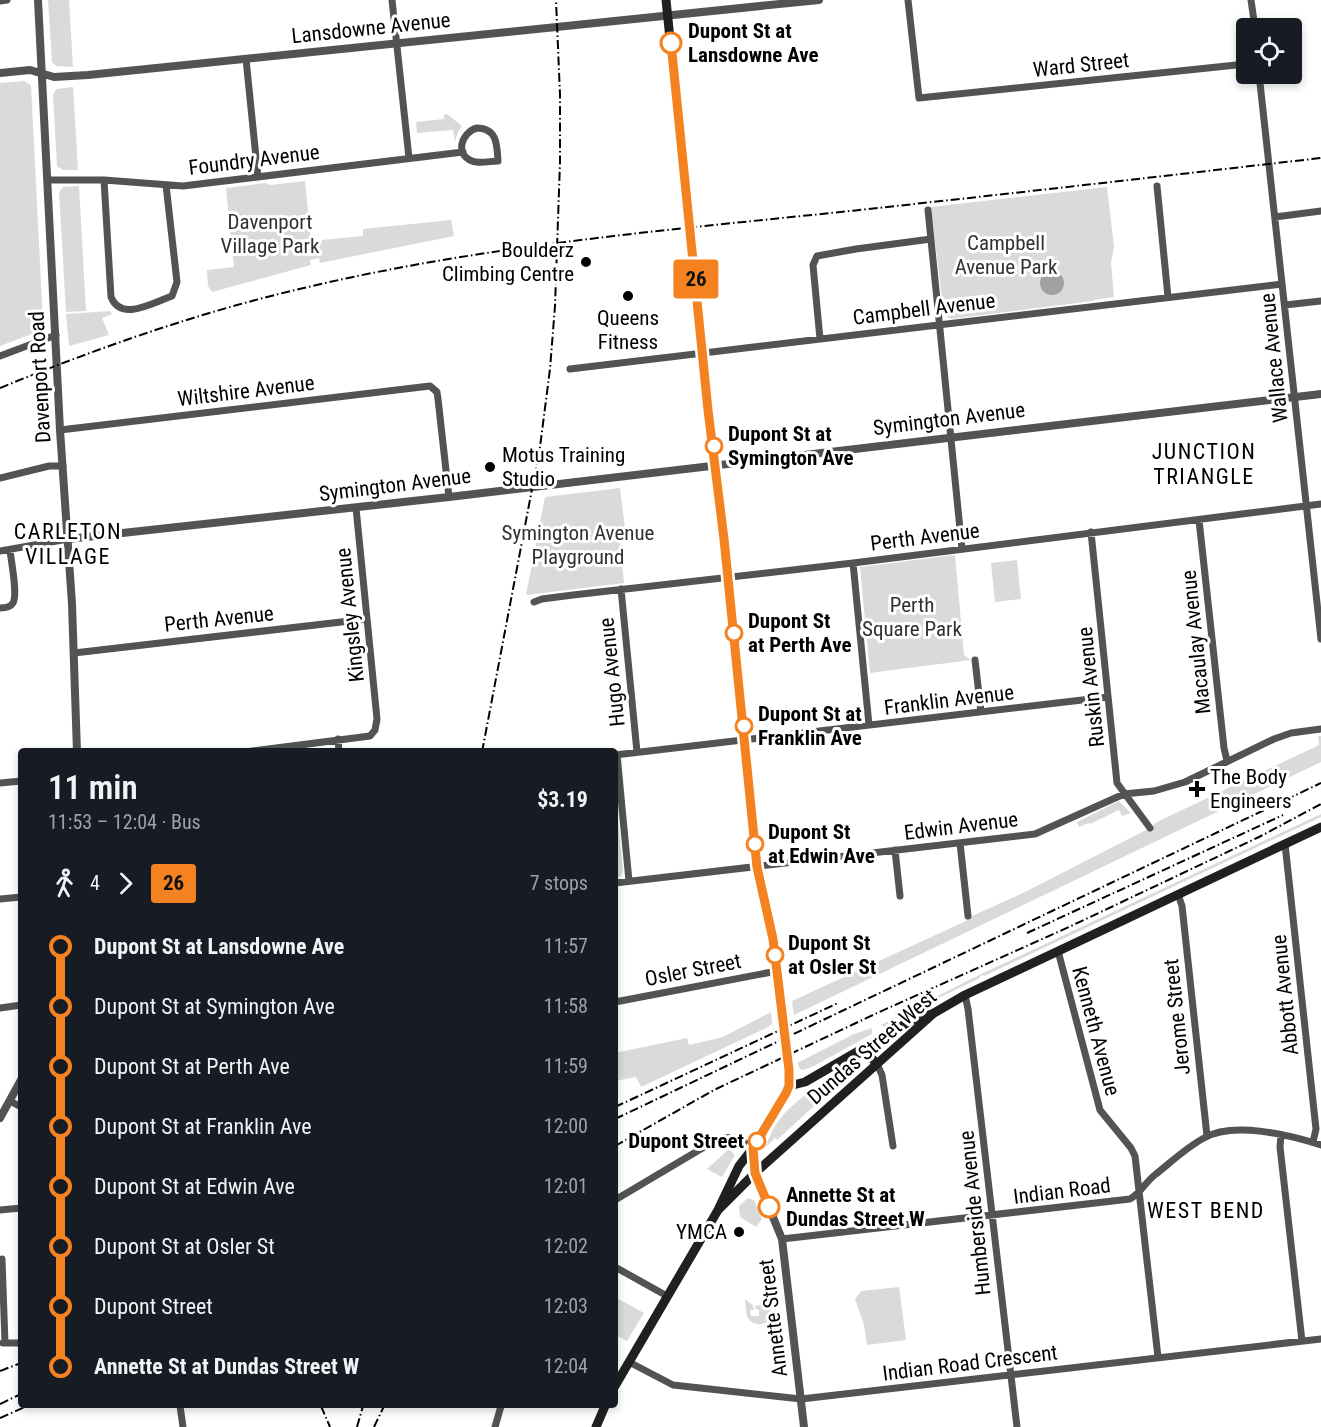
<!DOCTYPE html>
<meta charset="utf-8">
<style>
:root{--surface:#171b24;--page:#20242c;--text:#f1f3f6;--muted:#9ea1a6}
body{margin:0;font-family:"Roboto Condensed",sans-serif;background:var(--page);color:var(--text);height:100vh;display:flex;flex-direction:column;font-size:22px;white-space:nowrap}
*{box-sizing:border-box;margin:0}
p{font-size:20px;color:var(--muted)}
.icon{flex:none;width:33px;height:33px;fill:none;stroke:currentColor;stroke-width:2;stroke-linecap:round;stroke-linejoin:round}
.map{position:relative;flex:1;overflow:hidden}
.panel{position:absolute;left:18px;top:748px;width:600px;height:660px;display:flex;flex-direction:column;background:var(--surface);border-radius:6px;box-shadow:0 3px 9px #0003}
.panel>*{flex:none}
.badge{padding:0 12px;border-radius:4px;font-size:21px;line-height:39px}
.controls{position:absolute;left:1236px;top:18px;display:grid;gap:12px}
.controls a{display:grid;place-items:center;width:66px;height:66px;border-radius:6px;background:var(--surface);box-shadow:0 3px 9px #0003;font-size:30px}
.map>.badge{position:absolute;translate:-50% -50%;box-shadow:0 0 0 3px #fff}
.legs{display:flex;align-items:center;gap:9px;height:66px;padding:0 30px;font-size:20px}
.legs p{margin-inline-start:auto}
.summary{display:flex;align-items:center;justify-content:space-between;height:102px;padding:0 30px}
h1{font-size:33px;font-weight:600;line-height:45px}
ul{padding:0 30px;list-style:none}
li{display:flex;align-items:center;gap:21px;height:60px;font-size:22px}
li i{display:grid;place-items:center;width:9px;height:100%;margin:0 8px;background:currentColor}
li i::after{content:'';width:15px;height:15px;margin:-8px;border:4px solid;border-radius:50%;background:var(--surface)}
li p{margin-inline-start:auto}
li:first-child i{background:linear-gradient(#0000 50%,currentColor 0)}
li:last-child i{background:linear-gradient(currentColor 50%,#0000 0)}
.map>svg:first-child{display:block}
</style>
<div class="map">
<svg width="1321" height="1427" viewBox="0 0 1321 1427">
<rect width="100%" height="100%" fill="#fff"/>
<!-- green -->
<path fill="#dadada" d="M48,0H69L73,67L56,66L52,62Z
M24,81L31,85L43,322L37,332L0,346V83Z
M73,87L78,170H63L57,166L53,95L56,89Z
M447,114L462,126L458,132L455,142L453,130L417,133L416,122L444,119V115Z
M305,181L311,241L363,236V229L451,220L454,236L320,263L319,258L310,260L311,265L212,292L208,286L207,270L234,267L226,188L265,183L271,185Z
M79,186L86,311L66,312L59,192L63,187Z
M1107,187L1114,247L1111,262L1114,297L1094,300L1093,301L951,319L944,315L931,207Z
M110,311L112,314L102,318L109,335L69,346L66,314Z
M620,488L625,528L619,529L624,583L526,595L545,497Z
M955,555L964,655L971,660L870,673L860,567Z
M1017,560L1021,599L995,602L991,563Z
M1318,736H1321V762L794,1015L792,1001L966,921L970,917L1023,893L1146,830L1159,821L1319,745Z
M615,790L623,871L621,876L615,879Z
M1119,801L1131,813L1122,816L1119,810L1090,824L1089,823L1079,827L1077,822Z
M1321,814V817L984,976L982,975L978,979L930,1002L884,1027L881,1025L977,976Z
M771,1012L772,1024L768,1027L641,1087L636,1077L615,1081V1053L687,1038L689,1045L723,1037Z
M872,1028V1034L812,1067L803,1070L800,1069L797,1063L854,1034Z
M860,1064L779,1138L777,1140L775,1138L766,1147C778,1103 823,1084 860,1064Z
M729,1149L735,1155L722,1177L707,1169Z
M748,1198L754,1200L762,1219L756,1227L740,1217L739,1206Z
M899,1287L906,1340L867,1345L864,1325L855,1299L861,1291Z
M770,1296C770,1302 772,1310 771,1316C768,1326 753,1327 748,1318C745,1313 746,1305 745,1299L753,1305L754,1310H750L751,1316H759V1310L756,1309L755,1306L764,1304Z
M615,1297L644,1313L627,1341L615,1335Z"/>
<!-- water -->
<path fill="#a1a1a1" d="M1040 283a12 12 0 1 1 24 0a12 12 0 1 1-24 0Z"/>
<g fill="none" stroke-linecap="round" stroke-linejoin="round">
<!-- minor -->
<path stroke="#535353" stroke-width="7" d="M392,0L409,158
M908,0L919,98L1246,64
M1251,0L1255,28
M0,1L7,0
M246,59L258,177
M1259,74L1321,639
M477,128C497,128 497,145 498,161C490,161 479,164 472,161C454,154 462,132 477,128Z
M48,180H104L183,186L463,152
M104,180L111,297C121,322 152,303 172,296L177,282L166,185
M1157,186L1168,297
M928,210L962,549
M1275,217L1321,211
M1285,305L1321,301
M820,339L813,265L817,256L856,249L931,239
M0,356L56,335
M570,369L1282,284
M60,430L430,386L437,392L438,399L449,497
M0,478L49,466H63
M1199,520L1224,748L1227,761
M1091,532L1117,783L1150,828
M0,551L68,539
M853,563L869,725
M621,589L637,752
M534,602L542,599L573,595L853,563L1321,504
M0,608C4,608 10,608 13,603C18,594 11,561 10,550
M74,653L367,619
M975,660L981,712
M338,739L339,752
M245,752L370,736L375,730L377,719L356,508
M615,755L1108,697
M617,755L629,881
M0,783L21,781
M960,843L968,916
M1285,844L1316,1129L1313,1142
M895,850L900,896
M615,883L1035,834L1124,794L1154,791L1185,782L1274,739L1291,733L1321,729
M1178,894L1182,906L1207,1136
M0,899L21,897
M1058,951L1100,1110L1131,1148L1135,1156L1158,1357
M965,995L968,1009L1017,1427
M615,1002L777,971
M0,1008L21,1005
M877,1064L882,1075L893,1146
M10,1101L21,1107
M1281,1135L1280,1147L1302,1341
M615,1200L716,1140C731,1134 741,1139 753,1148
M0,1210L21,1208
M782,1239L1130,1199C1141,1193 1146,1181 1156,1174C1171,1162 1187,1147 1204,1138C1233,1121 1290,1135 1321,1145
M2,1259L5,1343
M615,1267L667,1296
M3,1343H21
M629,1362L673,1385L801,1399L1321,1339
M180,1406L183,1427
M495,1427L501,1406"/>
<!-- tertiary -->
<path stroke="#535353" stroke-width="8" d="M38,0L60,430L72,604L77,752
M0,73L30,70L54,77L88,75L819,0
M68,539L449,497L1321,394
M0,1118L21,1080
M755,1173L782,1239L804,1427"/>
<!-- secondary -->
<path stroke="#202020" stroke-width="9" d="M666,0L708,410L722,520L757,867L773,939L789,1070V1086L787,1093L753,1148L739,1166L718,1210
M857,1053L868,1054L877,1064
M789,1086L805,1082L912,1020L931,1014
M753,1148L755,1173
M615,1386L718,1210L755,1173L934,1013L965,995L1321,827
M596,1427L605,1406"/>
<!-- rail -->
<path stroke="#000" stroke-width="2" stroke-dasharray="9 3 1.5 3" stroke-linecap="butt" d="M0,388C100,347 203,311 308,287C486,245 669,230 850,211C1007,194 1164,176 1321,158
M482,752L540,447L550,369L555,306L560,162V95L556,0
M1027,933L1283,815
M615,1107L838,1003
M615,1119L1321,783
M615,1146L714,1090L875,1014L1069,927L1259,837L1321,804
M0,1371L21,1363
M0,1404L21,1394
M321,1406L330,1427
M0,1418L27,1406
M357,1427L363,1406
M374,1427L384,1406"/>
</g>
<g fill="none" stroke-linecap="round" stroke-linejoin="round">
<!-- line-1 casing -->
<g stroke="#fff" stroke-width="14">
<path id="line-1" d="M671,43L708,410L724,539L757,867L773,939L789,1070V1086L786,1093L753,1148L755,1173L769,1207"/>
</g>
<!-- line-1 -->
<use href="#line-1" stroke="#f58220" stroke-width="9"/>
</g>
<!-- markers -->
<g fill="#fff" stroke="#f58220" stroke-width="3">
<circle cx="671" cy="43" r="10"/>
<circle cx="714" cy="446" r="8"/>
<circle cx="734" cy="633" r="8"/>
<circle cx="744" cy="726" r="8"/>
<circle cx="755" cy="844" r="8"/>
<circle cx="775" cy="955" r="8"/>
<circle cx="757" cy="1141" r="8"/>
<circle cx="769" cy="1207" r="10"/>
</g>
<g fill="#000" stroke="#fff" stroke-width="2">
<circle cx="586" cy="262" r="6"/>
<circle cx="628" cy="296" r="6"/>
<circle cx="490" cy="467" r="6"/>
<path d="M1194 780h6v6h6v6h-6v6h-6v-6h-6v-6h6z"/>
<circle cx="739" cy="1232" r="6"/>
</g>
<g text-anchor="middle" stroke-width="6" stroke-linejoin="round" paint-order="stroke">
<!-- street labels -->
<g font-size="21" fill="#000" stroke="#fff">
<text transform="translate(371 28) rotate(-6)" y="7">Lansdowne Avenue</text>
<text transform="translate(1081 65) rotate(-6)" y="7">Ward Street</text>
<text transform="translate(254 160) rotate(-7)" y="7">Foundry Avenue</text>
<text transform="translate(924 309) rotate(-7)" y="7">Campbell Avenue</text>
<text transform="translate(1274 358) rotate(-96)" y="7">Wallace Avenue</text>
<text transform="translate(40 377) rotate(-93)" y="7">Davenport Road</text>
<text transform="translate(246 391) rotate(-7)" y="7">Wiltshire Avenue</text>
<text transform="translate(949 419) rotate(-7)" y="7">Symington Avenue</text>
<text transform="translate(395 485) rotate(-7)" y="7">Symington Avenue</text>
<text transform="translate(925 537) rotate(-7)" y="7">Perth Avenue</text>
<text transform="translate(350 615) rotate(-96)" y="7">Kingsley Avenue</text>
<text transform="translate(219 619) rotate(-6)" y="7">Perth Avenue</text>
<text transform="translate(1196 642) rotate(-96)" y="7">Macaulay Avenue</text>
<text transform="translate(612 672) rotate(-96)" y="7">Hugo Avenue</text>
<text transform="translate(1091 687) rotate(-96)" y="7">Ruskin Avenue</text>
<text transform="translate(949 700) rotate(-7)" y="7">Franklin Avenue</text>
<text transform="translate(961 826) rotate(-7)" y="7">Edwin Avenue</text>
<text transform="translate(693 970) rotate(-11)" y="7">Osler Street</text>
<text transform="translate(1285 995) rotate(-96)" y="7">Abbott Avenue</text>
<text transform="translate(1177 1017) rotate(-96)" y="7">Jerome Street</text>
<text transform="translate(1096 1031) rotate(75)" y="7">Kenneth Avenue</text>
<text transform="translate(872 1047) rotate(-41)" y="7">Dundas Street West</text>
<text transform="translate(1062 1191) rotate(-7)" y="7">Indian Road</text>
<text transform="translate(975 1213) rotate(-96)" y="7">Humberside Avenue</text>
<text transform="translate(773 1318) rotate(-97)" y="7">Annette Street</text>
<text transform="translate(970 1363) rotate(-7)" y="7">Indian Road Crescent</text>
</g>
<!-- stop labels -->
<g font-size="21" font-weight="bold" fill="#000" stroke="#fff" text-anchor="start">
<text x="688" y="38">Dupont St at<tspan x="688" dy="24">Lansdowne Ave</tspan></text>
<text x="728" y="441">Dupont St at<tspan x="728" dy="24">Symington Ave</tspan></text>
<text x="748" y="628">Dupont St<tspan x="748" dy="24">at Perth Ave</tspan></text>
<text x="758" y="721">Dupont St at<tspan x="758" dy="24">Franklin Ave</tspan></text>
<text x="768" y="839">Dupont St<tspan x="768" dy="24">at Edwin Ave</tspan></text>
<text x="788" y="950">Dupont St<tspan x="788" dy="24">at Osler St</tspan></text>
<text x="744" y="1148" text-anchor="end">Dupont Street</text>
<text x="786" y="1202">Annette St at<tspan x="786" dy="24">Dundas Street W</tspan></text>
</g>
<!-- park labels -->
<g font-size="21" fill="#313131" stroke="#fff">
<text x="270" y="229">Davenport<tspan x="270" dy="24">Village Park</tspan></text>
<text x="1006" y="250">Campbell<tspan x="1006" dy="24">Avenue Park</tspan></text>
<text x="578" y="540">Symington Avenue<tspan x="578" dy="24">Playground</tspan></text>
<text x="912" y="612">Perth<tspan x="912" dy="24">Square Park</tspan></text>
</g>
<!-- poi labels -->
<g font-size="21" fill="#000" stroke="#fff" text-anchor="end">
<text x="574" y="257">Boulderz<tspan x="574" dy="24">Climbing Centre</tspan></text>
<text x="628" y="325" text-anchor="middle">Queens<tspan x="628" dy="24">Fitness</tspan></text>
<text x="502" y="462" text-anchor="start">Motus Training<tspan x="502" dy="24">Studio</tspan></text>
<text x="1210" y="784" text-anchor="start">The Body<tspan x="1210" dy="24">Engineers</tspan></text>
<text x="727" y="1239">YMCA</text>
</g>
<!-- neighbourhood labels -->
<g font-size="22" letter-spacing="1.5" fill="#000" stroke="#fff">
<text x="1204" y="459">JUNCTION<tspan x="1204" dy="25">TRIANGLE</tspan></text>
<text x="68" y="539">CARLETON<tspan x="68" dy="25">VILLAGE</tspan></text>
<text x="1206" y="1218">WEST BEND</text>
</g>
</g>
</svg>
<div class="controls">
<a><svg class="icon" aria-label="locate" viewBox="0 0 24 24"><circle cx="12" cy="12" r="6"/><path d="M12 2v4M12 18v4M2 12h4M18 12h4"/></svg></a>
</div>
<b class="badge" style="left:696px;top:279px;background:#f58220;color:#111">26</b>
<section class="panel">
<div class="summary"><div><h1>11 min</h1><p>11:53 – 12:04 · Bus</p></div><b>$3.19</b></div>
<div class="legs"><svg class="icon" aria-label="walk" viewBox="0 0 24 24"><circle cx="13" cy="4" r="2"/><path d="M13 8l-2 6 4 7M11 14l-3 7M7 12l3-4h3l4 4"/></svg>4<svg class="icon" aria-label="forward" viewBox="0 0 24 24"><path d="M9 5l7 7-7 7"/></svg><b class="badge" style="background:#f58220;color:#111">26</b><p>7 stops</p></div>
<ul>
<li><i style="color:#f58220"></i><b>Dupont St at Lansdowne Ave</b><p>11:57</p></li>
<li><i style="color:#f58220"></i><span>Dupont St at Symington Ave</span><p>11:58</p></li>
<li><i style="color:#f58220"></i><span>Dupont St at Perth Ave</span><p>11:59</p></li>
<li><i style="color:#f58220"></i><span>Dupont St at Franklin Ave</span><p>12:00</p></li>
<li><i style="color:#f58220"></i><span>Dupont St at Edwin Ave</span><p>12:01</p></li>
<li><i style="color:#f58220"></i><span>Dupont St at Osler St</span><p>12:02</p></li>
<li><i style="color:#f58220"></i><span>Dupont Street</span><p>12:03</p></li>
<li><i style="color:#f58220"></i><b>Annette St at Dundas Street W</b><p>12:04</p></li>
</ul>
</section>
</div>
